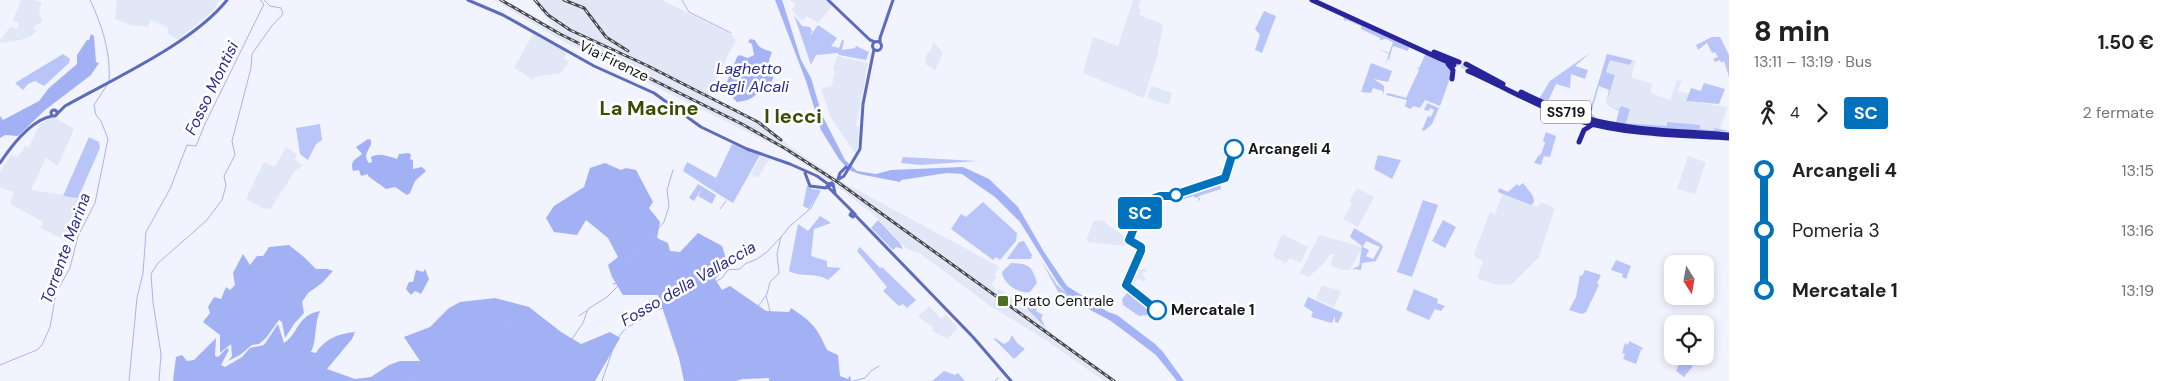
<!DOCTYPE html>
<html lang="it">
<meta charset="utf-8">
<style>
:root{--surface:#fff;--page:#f2f2f2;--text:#202124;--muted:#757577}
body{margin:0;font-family:"DM Sans",sans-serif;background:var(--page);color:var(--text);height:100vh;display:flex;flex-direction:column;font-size:19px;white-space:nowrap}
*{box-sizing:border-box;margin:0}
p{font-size:16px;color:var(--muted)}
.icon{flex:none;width:28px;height:28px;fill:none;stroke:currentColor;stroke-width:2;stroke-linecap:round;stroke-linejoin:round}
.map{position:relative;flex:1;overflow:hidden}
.sheet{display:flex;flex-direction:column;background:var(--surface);width:450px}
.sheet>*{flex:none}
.badge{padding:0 10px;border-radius:4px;font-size:18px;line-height:32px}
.needle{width:32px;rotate:169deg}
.controls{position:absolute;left:1664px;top:255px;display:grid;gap:10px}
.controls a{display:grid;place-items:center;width:50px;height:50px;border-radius:10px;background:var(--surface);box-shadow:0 2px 8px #0003;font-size:25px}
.map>.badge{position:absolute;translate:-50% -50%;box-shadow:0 0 0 2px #fff}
.legs{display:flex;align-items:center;gap:8px;height:55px;padding:0 25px;font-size:16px}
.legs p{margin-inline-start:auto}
.summary{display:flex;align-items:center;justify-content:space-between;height:85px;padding:0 25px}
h1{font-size:28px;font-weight:800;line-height:38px}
ul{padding:0 25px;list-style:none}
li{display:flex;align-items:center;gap:18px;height:60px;font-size:19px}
li i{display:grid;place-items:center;width:8px;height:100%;margin:0 6px;background:currentColor}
li i::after{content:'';width:12px;height:12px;margin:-6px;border:4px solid;border-radius:50%;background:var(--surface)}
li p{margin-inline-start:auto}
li:first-child i{background:linear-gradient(#0000 50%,currentColor 0)}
li:last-child i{background:linear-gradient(currentColor 50%,#0000 0)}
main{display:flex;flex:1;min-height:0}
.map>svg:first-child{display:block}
</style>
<main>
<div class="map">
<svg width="1729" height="381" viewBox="0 0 1729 381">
<rect width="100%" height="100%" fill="#f1f4fe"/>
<!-- built -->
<path fill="#e2e7f7" d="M21,0H35L42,3L39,11L42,22L33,27L36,32L29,37L20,40L0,43V40L10,27L17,29L19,23L13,20Z
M117,0H219L214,10L178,40L167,33L169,28L151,20L148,27L131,25L115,19Z
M494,0H504L555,28L532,0H662L732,35L736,40L707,97L767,128L792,148L839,180L1000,267L994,275L997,277L991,285L996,289L995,291L997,292L999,289L1005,292L1014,300L1012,303L1021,307L1027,299L1030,302L1026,307L1027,310L1057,338L1106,375L1118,381H1104L1044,339L990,306L921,254L907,249L873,214L834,184L780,148L557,38Z
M790,0H826L832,6L818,23L807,16L802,21L794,13L795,12L792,9L795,4Z
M1133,0H1141L1138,8L1141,10L1139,15L1163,24L1157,57L1144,98L1083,73L1093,37L1118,46Z
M533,34L567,52L564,59L569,62L561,73L535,77L534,80L514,68Z
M934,42L943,53L935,70L925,64L927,53H929Z
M837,56L868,63L856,126L859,127L858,147L855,153L831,118L821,89L832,85L835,71L833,70Z
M1610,59L1630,65L1632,60H1636L1631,77L1652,84L1651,93L1670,100L1677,80L1682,81L1678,91L1688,94L1686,101L1728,107L1720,129L1715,128V130L1626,123L1619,110L1606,104L1615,75L1606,72Z
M1151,86L1172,93L1169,105L1147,98Z
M50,118H56L74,129L58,166L46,158L31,190L84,198L69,242L40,228L43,222L10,204L14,192L1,188L0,189V172L11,155L18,157L25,146L29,147L39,125Z
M286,147L297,154L294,160L303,165L295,171L271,208L265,209L246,199L264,162L275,167Z
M761,156L769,159L758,178L751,174Z
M1688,156L1706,162L1695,194L1677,189Z
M1357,188L1374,197L1358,227L1343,219L1352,204L1349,201Z
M1503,194L1538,207L1541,202L1555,208L1539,257L1513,283L1508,285L1494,284L1477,278L1483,261L1476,257L1474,254L1490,212L1495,214Z
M1099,220L1103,221L1122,235L1126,241L1124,246L1088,242L1086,240L1094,221Z
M1282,234L1308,247L1301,263L1290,258L1286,263H1282L1283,261L1278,259L1275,261L1276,258L1273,256Z
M1319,235L1363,247L1350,270H1341L1330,265L1334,255L1330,254L1324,263L1309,277L1300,273Z
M1136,266L1141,270L1144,268L1147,271L1142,274L1146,279L1144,281L1137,279L1133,286L1130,284L1132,282L1129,279Z
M1322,285L1341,291L1334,307L1316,299Z
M929,306L941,319L946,315L958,328L947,339L932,331L933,327L918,317Z"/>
<!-- green -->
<path fill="#b9c5f8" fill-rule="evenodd" d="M1264,11L1276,16L1262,53L1255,50L1260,35L1255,29Z
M794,15L802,26L810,27L812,31L810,36L818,25L837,38L831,46L839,48L842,40H844L842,50L855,48L856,46L869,52L866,60L839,55L838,53L816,55L811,65Z
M1343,15L1409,47L1408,51L1393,46L1389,59L1395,62L1388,59L1385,65L1389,54L1377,48L1389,53L1393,42L1386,39L1380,40V38L1361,29V26L1347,20L1344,21Z
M1712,37H1720L1729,55V77L1724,61L1721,63L1720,60L1715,62L1713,59L1718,57L1715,52L1712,53L1707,43L1698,50L1696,45Z
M1591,52L1575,66L1588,70L1585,79L1571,74L1570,88L1556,84L1548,101L1567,110L1582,114L1586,112L1594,88L1587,111L1580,115L1539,99L1550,81Z
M1426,53L1451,68L1450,78L1440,106L1425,100L1420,108L1414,106L1410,109L1405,106L1407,100L1386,95L1388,93L1406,98L1419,70L1417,67L1419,68Z
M63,54L70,59L69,63L44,86L35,81L28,84L23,90L15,83Z
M1607,54L1632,60L1630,65L1610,60L1606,72L1615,75L1606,104L1619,110L1621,106L1630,109L1626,123L1667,126V122L1700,125V129L1714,130L1715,128L1729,131C1709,135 1608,127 1591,117L1590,110ZM1599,86L1609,90L1606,104L1619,111L1616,122L1597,119L1591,113Z
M1371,63L1392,71L1388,82L1374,79L1384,86V95L1383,91L1373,88L1371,93L1361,92Z
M1704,83L1725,89L1719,104L1686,101L1691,88L1701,91Z
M1427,103L1439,108L1432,124L1424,131L1422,130L1428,116L1431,117L1434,110L1430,108L1429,111L1424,110Z
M320,124L322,140L316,144L308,160L300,154L296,128Z
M1546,132L1556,136L1550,157L1544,156L1541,165L1534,163L1538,156L1541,154L1545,143L1543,140Z
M89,137L99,142L100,148L78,198L63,196Z
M732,144L760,155L733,203C716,193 700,182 683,171L687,162L716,178Z
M1378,155L1401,160L1392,179L1374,169Z
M903,157L977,161L921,165L901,163Z
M1220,183L1221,189L1199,196L1200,200L1198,201L1199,197L1195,198L1194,196L1184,199L1183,195Z
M1523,183L1533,196L1534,202L1531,205L1498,192L1499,188L1508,192L1517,184L1519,186Z
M698,184L716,195L712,204L698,196L702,188L694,201L689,198Z
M807,185L812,189L820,190L809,209L803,206Z
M1423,200L1438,205L1412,277L1397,272Z
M983,202L1017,233L1016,241L1000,260L996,257L993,260L951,229L961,214L966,217Z
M820,216L831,223L814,229L811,256L827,261V267L841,268L828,280C816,272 801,278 789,271L798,224L808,231Z
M878,220L900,243L903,249L896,247L893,250L871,228Z
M1443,220L1456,227L1445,248L1432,241Z
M1354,228L1381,244L1383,247L1376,261L1362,263L1361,270L1352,269L1359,266L1362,246L1350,237ZM1366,241L1380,247L1373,259L1366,256L1369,250L1363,247Z
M1024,241L1032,255L1031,259H1007L1019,242Z
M860,247L880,268L882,267L916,300L907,308L903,304L899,306L883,291L887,287L857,251Z
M1040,259L1057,285L1079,304L1077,307L1060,295Z
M1616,260L1631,266L1626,279L1622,277L1623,274L1611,270Z
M1011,263C1028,264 1032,265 1037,283L1030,292C1019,294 1003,284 1002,272Z
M1585,270L1601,275L1597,283L1599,285L1586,312L1582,314L1569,310L1576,297L1580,275L1582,276Z
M1414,289L1438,299L1437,303L1445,306L1441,311L1435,309L1429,320L1406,310Z
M1127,293C1135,293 1147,301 1149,308L1147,315L1139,316L1123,305L1122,299Z
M1308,297L1343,313L1338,323L1335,322V316L1332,323L1311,317L1313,312L1304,306Z
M1032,301L1038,306L1036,311L1043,315L1041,318L1045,327L1028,310L1027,307Z
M1012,335L1017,343L1025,349L1014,359L994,339L995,338L1004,344L1009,341Z
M1629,341L1643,348L1642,350L1629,345L1641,350L1636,364L1623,359L1625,354L1622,353L1625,343L1628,345Z
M1680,362L1693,366L1684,377L1676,371Z
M944,371L955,375L958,373L965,381H932Z"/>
<!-- forest -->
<path fill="#a2b1f4" d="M91,34L94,36L96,62L99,63L91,75L45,110L18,136L5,135L0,138V141V116L3,120L39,101L49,88L77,64V55L87,40H89Z
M368,139L371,140V144C368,152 363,155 369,163L372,162L371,157C379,152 388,156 397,159L399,154L409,153L411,155L410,159L413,160V169L422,167L426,171L415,181L410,193L407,195L395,187L386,189L368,176V174L361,176L359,170L353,171C350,160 355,160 362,154L356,147Z
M605,163L621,170L626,168L636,170L653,202L649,208L660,222L657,238L668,243L670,251L680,252L698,233L722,246L727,262V268L715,279L722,290L730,286L766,311L789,312L791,308C812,322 817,327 827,350L838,355L840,376L848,379L850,375L851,381H769V378L743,379L736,381H684L679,358L658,295H623L612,277L608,265L618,257L608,238L586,220L577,235L554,232L546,218L554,206L584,187L590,168Z
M289,245L304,257L316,269H327L333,271L322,283L308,293L302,302L304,313L294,324L285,338L282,322L279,320L266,338L259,344L252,345L240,355L228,361L232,356L231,344L220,353V335L203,322L210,313L208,307L214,297L221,299L226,287L230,290L235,285L233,273L243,254L250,265L257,256H263L269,247Z
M425,269L429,279L421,294L415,291L411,295L406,289L409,282H413L416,270L423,272Z
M495,298L529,307L561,332L581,344L610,332L620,338L595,381H173L176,357L182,355L187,361L194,360L216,338L215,356L218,357L227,348L229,350L221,365L225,367L242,357L250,348L264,345L278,324L284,343C300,332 296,316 320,311C314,324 317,340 311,352L316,353C326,338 338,334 355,332L352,339L327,369L355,379L371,377L389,365L400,361H420L404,337L430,327L449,308L460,302Z"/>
<!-- water -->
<path fill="#a4b3f6" d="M775,0H782L784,6L801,60L811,78L822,115L845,160L857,171L876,174L891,170L963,167L989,179L1018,207L1044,252L1067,286L1108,312L1117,315L1155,344L1163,352L1184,381H1177L1156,355L1111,321L1072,300L1058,283L1020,222L995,197L969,179L962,174L947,173L901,180L900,182L859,174L849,170L839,159L821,130L806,81Z
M750,39L755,40C759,49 764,49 772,52L769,60C777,84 774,78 758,93C752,99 746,101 737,102L728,93L725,87L737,57L739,55L748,58L754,55L752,44L748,42Z"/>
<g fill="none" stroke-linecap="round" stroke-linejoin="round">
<!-- stream -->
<path stroke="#a4b3f6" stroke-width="1" d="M90,0C102,25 111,53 109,82
M682,0L689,12L731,33
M720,209L726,201
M614,267L629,260
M613,284L622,282
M579,316L586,311
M0,365L37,350L42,345L50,327L56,293L70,268L78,236L95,203L108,139L101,121L96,115L94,105L107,85
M758,369C753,352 764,350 769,336C773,322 770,309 766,296
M556,376L559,358L583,323L588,309L607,297L622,282L629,260L664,222L669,206L667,190L673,170
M129,381L137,298L143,273L146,232L170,189L187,145L196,146L205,124L264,4L260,0
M159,381L161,354L153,302L151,274L158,263L206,221L222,200L226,186L224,176L235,155L232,141L251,68L252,54L271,27L283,14L281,8L270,6L264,0
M411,381L425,374L446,359L493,331L534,317
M602,381L616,340L625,329L654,311L676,304L722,278L728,270L740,269L745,264L757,259L767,252L781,237
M694,381L708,355L717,348L742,319L759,305L767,294L770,282L779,273L777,254L781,237L790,226L811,208L820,191
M853,381L865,378L871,371L879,366
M995,381L998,378"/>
<!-- highway-tunnel -->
<path stroke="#d0d3dc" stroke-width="5" stroke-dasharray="5 2.5" stroke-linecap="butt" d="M1455,62L1469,69"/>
<!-- secondary -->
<path stroke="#5d6bba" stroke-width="3" d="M468,0L503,15L594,66L654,93L701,127L747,149L790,164L817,176L828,184L832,183
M828,0L870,40L875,42
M872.5 46a4.5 4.5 0 1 1 9 0a4.5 4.5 0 1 1-9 0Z
M880,43V38L893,0
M51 113a3 3 0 1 1 6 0a3 3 0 1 1-6 0Z
M57,114L65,106C113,79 193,43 227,0
M0,163C12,145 31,120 52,116
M805,173L810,186L826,188L833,184L835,193
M838,179L840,173L846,167
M839,179L844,176L860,149L863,104L874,49
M827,186L853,212
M852,212L855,214L853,217L850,215Z
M855,215L972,336
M973,337L1011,381"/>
<!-- highway -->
<path stroke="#282499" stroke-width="5" d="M1312,0L1454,65
M1434,52L1459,62
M1448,64L1453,70L1452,79
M1466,64L1503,84
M1468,71C1505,87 1541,109 1580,121C1628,135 1680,135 1729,138
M1521,92C1542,102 1562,112 1585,118C1631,131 1681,131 1729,135
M1577,115H1584L1589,109
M1579,142L1584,130L1592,125"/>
<!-- rail casing -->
<g stroke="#47484d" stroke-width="3">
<path id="rail" d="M501,0L560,34L742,124L786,149L839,183L1114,381
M535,0L548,15L570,30L646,65L758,122L781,140
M564,0L584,8L606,37L628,51"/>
</g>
<!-- rail -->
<use href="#rail" stroke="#fff" stroke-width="1" stroke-dasharray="4" stroke-linecap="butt"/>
</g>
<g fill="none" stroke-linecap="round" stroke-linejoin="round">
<!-- line-1 casing -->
<g stroke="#fff" stroke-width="11">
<path id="line-1" d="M1157,310L1126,285L1141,251V247L1129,240L1144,205L1149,200L1160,196H1171L1225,178L1234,149"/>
</g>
<!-- line-1 -->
<use href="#line-1" stroke="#0072bc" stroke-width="8"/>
</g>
<!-- markers -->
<g fill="#fff" stroke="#0072bc" stroke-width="2.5">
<circle cx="1234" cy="149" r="9"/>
<circle cx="1176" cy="195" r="6"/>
<circle cx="1157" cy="310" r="9"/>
</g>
<rect fill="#4f6e23" stroke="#fff" stroke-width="2" x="997" y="295" width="12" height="12" rx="2.5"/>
<g text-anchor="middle" stroke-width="5" stroke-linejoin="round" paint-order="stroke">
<!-- shield labels -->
<rect fill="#fff" stroke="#5b5c5e" stroke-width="1" x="1541" y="100.5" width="50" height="23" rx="4"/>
<g font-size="14" font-weight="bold" fill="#151619">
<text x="1566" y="117">SS719</text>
</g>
<!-- street labels -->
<g font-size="15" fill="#151619" stroke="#fff">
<text transform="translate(614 61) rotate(26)" y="5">Via Firenze</text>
</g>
<!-- stop labels -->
<g font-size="15" font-weight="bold" fill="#151619" stroke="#fff" text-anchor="start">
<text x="1248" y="154">Arcangeli 4</text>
<text x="1171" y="315">Mercatale 1</text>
</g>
<!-- poi labels -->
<g font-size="15" fill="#151619" stroke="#fff" text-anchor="start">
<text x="1014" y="306">Prato Centrale</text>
</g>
<!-- water labels -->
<g font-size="16" font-style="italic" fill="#282b88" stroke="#fff">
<text x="749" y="74">Laghetto<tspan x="749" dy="18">degli Alcali</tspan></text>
<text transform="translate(211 88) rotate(-64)" y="6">Fosso Montisi</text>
<text transform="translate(65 248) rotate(-70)" y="6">Torrente Marina</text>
<text transform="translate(688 283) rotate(-30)" y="6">Fosso della Vallaccia</text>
</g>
<!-- district labels -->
<g font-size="20" font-weight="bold" fill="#344e03" stroke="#fff">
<text x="649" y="115">La Macine</text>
<text x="793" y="123">I lecci</text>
</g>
</g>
</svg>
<div class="controls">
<a><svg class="needle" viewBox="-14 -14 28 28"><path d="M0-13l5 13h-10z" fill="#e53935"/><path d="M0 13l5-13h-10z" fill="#757577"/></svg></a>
<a><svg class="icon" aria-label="locate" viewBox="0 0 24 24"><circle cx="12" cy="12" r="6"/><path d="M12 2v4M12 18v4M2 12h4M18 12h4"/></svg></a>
</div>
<b class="badge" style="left:1140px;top:213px;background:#0072bc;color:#fff">SC</b>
</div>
<section class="sheet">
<div class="summary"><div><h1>8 min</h1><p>13:11 – 13:19 · Bus</p></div><b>1.50 €</b></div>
<div class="legs"><svg class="icon" aria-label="walk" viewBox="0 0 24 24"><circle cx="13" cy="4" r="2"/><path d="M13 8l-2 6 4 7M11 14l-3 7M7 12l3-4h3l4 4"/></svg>4<svg class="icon" aria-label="forward" viewBox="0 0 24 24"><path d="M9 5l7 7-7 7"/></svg><b class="badge" style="background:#0072bc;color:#fff">SC</b><p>2 fermate</p></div>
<ul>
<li><i style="color:#0072bc"></i><b>Arcangeli 4</b><p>13:15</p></li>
<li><i style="color:#0072bc"></i><span>Pomeria 3</span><p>13:16</p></li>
<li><i style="color:#0072bc"></i><b>Mercatale 1</b><p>13:19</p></li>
</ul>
</section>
</main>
